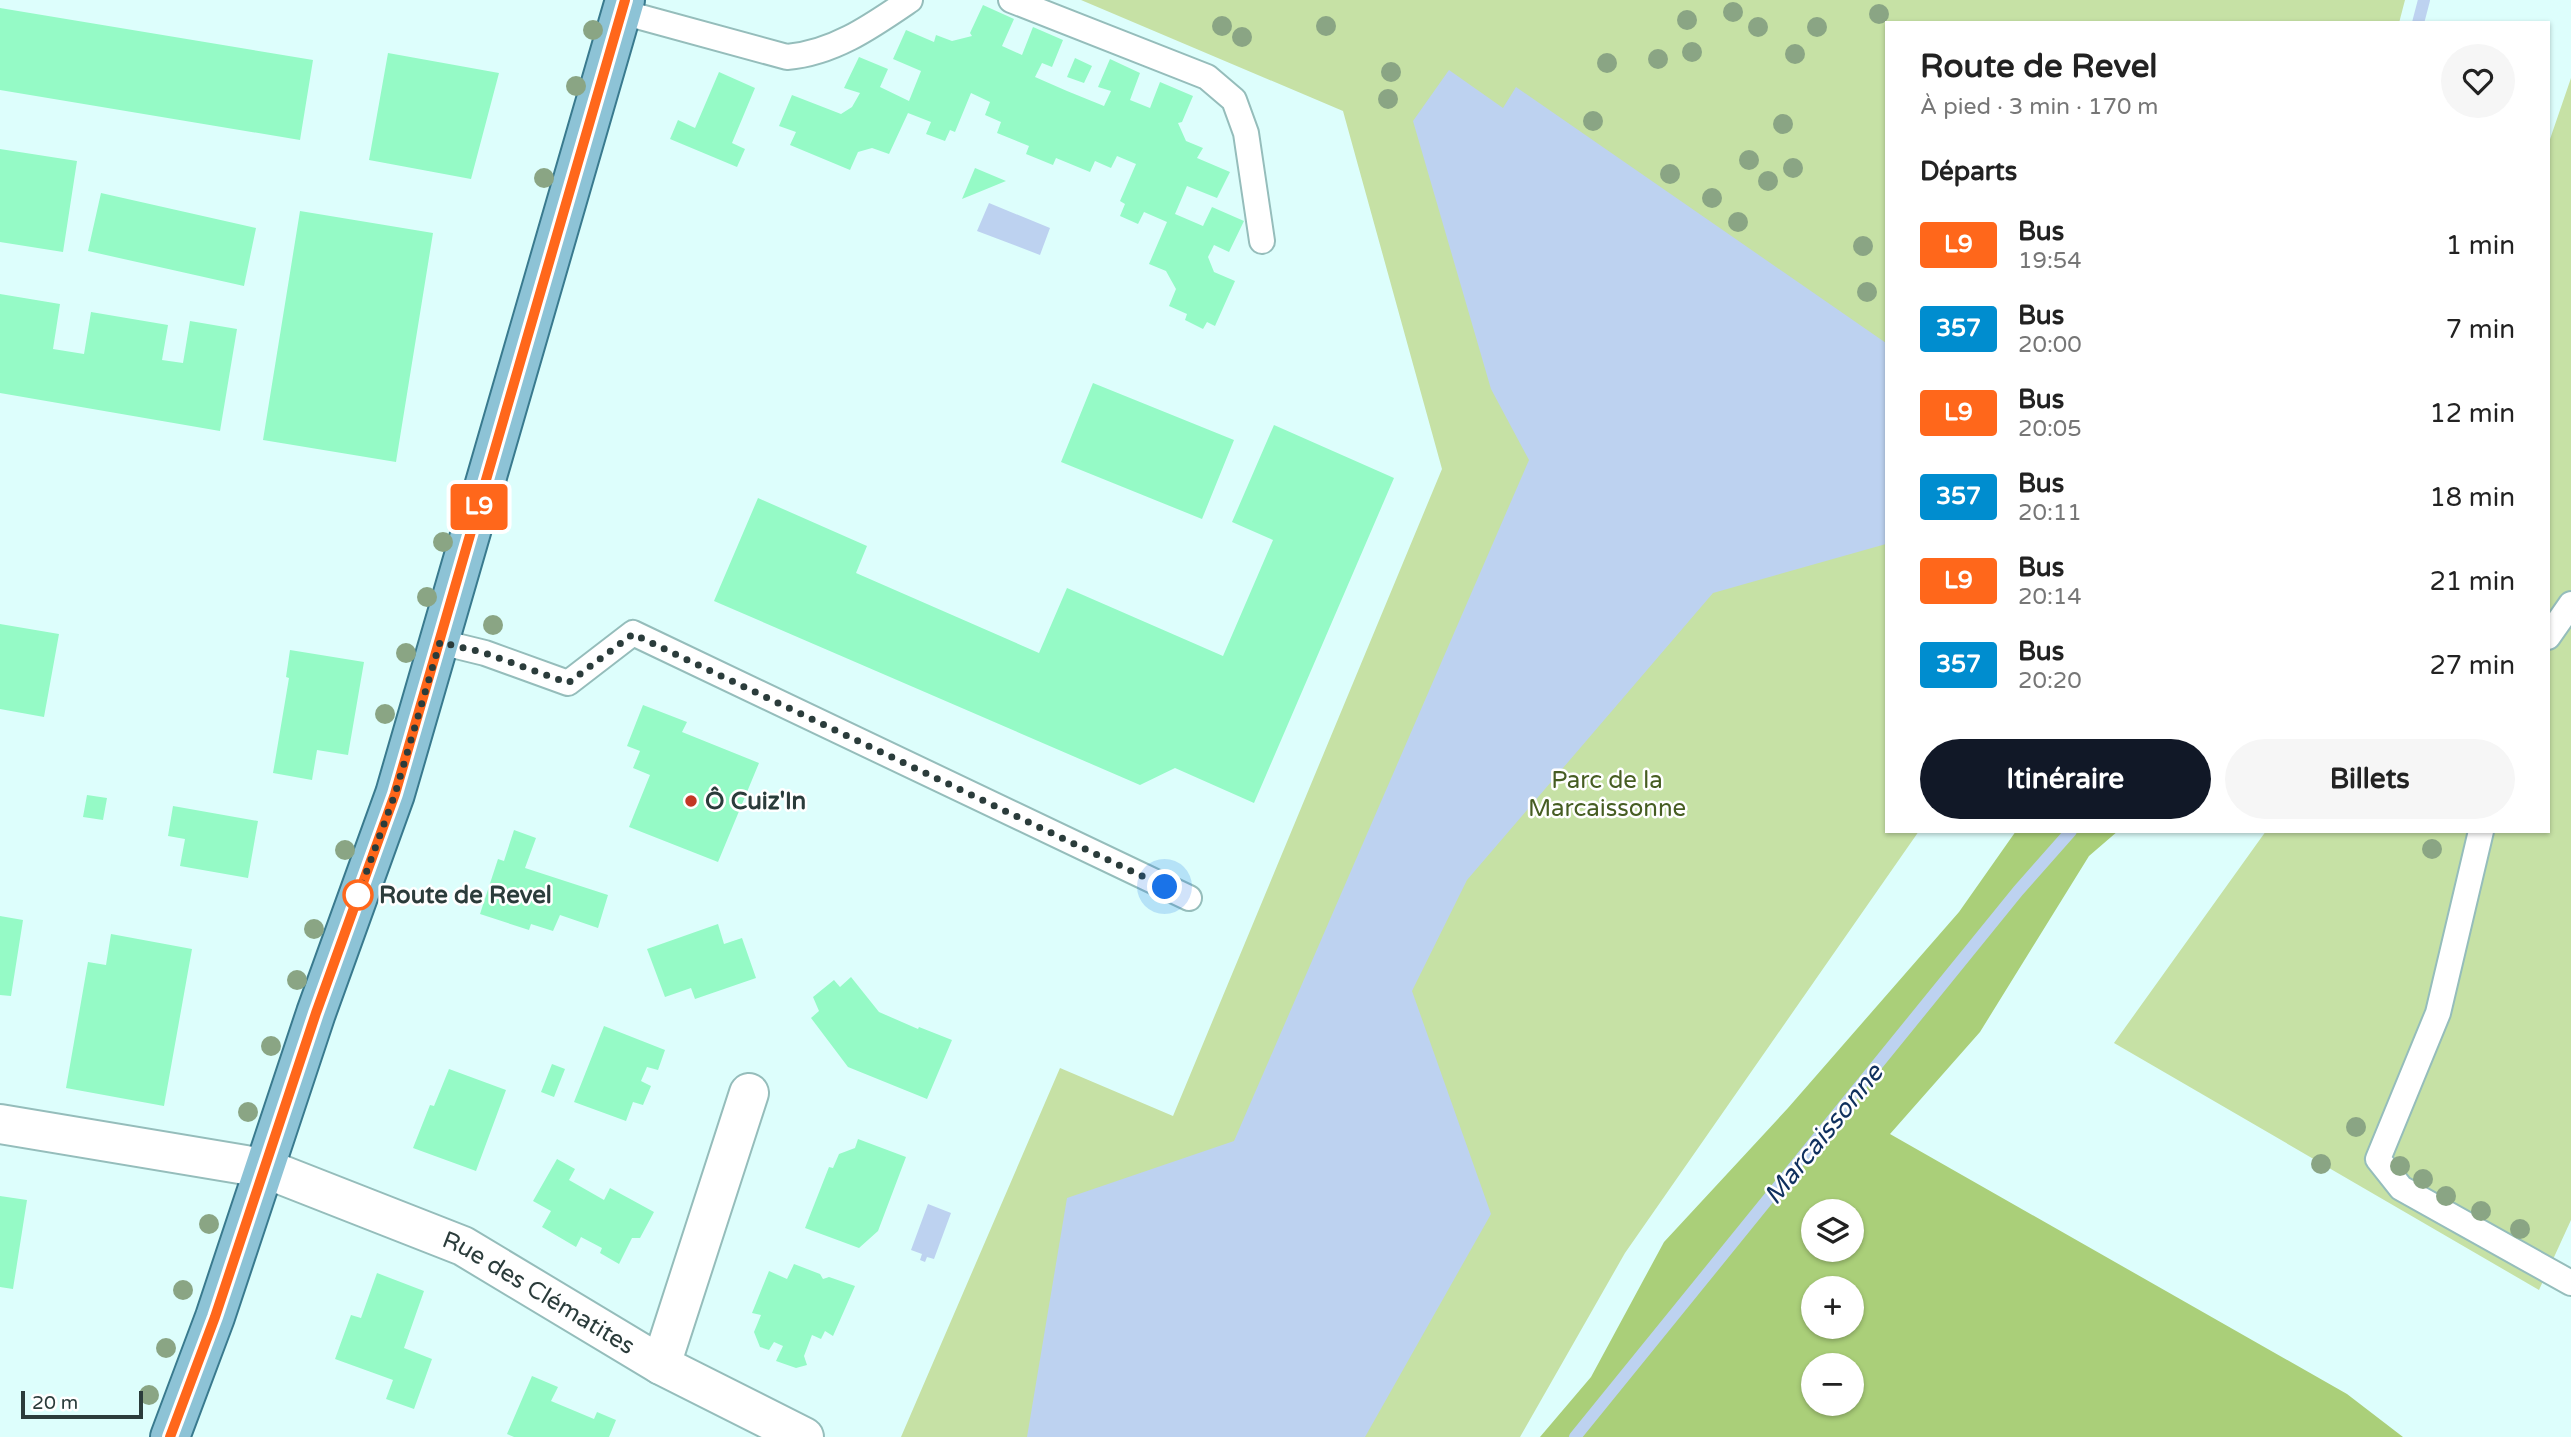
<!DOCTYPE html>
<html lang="fr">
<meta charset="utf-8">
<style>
:root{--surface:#fff;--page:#f6f6f6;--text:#222;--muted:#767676;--accent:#111827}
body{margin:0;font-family:"Varela Round",sans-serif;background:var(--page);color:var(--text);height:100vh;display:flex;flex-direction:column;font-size:26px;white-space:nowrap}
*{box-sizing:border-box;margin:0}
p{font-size:23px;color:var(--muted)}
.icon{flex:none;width:38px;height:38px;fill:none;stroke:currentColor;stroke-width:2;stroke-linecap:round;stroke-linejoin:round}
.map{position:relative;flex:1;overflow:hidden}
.panel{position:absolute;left:1885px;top:21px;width:665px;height:812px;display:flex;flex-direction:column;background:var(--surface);border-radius:0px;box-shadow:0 2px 5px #0004}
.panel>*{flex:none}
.badge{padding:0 14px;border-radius:5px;font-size:24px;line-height:46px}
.controls{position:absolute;left:1801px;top:1199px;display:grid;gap:14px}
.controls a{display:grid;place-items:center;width:63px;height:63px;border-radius:50%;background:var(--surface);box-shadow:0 2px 5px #0004;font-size:35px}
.scale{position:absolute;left:21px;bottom:18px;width:122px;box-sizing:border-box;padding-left:7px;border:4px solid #2b3c3b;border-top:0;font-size:19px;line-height:24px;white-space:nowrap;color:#2b3c3b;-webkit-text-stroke:5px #fff;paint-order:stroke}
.you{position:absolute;width:35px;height:35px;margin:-18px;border:5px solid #fff;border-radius:50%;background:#1a73e8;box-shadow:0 0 0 10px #1a73e833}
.map>.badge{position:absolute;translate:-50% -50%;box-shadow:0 0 0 4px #fff}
h2{padding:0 35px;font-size:26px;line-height:63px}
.round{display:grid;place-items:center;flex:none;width:74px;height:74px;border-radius:37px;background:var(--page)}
.summary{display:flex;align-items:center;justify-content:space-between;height:119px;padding:0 35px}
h1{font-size:33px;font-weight:700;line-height:52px}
.cta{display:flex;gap:14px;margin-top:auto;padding:14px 35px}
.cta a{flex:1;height:80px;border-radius:42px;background:var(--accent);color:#fff;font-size:28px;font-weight:700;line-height:80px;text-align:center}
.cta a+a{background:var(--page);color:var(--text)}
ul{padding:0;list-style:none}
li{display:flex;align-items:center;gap:21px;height:84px;padding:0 35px}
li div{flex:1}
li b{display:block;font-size:26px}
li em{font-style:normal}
li .badge{min-width:77px;font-weight:700;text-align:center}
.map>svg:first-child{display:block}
</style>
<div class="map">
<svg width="2571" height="1437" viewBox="0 0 2571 1437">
<rect width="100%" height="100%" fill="#ddfefc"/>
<!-- green -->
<path fill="#c6e1a5" d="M1081,0H2405L2399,23H1886V831H1919L1625,1253L1520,1437H901L1060,1068L1173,1116L1442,469L1343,111Z
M2571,78V1220L2539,1290L2114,1043L2266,831H2548V145Z"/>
<!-- forest -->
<path fill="#aacf79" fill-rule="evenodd" d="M2016,831H2118L2089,856L1980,1032L1890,1134L2347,1394L2403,1437H1540L1591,1377L1664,1242L1788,1108L1959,912ZM1813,1211H1852V1250H1813ZM1813,1288H1852V1326H1813ZM1813,1365H1852V1404H1813Z"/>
<!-- water -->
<path fill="#bdd2f0" d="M1449,70L1503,108L1516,87L1886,343V544L1713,593L1467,880L1412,991L1491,1214L1365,1437H1027L1067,1198L1234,1141L1529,460L1491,389L1413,121Z
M989,203L1050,228L1040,255L977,231Z
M928,1204L951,1213L934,1259L927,1257L925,1262L920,1260L922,1254L911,1250Z"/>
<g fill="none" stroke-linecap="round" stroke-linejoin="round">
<!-- stream -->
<path stroke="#bdd2f0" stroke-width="12" d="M2418,23L2424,0
M1575,1437L2018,891L2071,831"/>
</g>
<!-- building -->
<path fill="#95fac6" d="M983,5L1014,19L1002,46L1022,55L1033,27L1063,40L1052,67L1042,63L1035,77L1067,91L1104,106L1111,91L1098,87L1110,59L1140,73L1130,100L1150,108L1160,82L1193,96L1182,122L1178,123L1186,141L1203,148L1197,158L1230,172L1217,198L1187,186L1175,214L1203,226L1212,207L1244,221L1229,252L1214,245L1208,257L1214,272L1235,281L1215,326L1207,322L1203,329L1185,320L1187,314L1169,306L1176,289L1166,271L1149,264L1167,222L1144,212L1138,224L1120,216L1125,204L1120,201L1136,164L1117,156L1111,168L1095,161L1090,172L1056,158L1053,165L1026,154L1029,146L997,133L1001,122L985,115L990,102L971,93L955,132L950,130L945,141L926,134L931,122L908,113L889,154L872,148L858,152L850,170L790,145L796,132L779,126L792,95L841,114L852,107L860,93L844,88L859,57L888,69L880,87L909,101L921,71L893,59L906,30L934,42L936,35L952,41L972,36L970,33Z
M0,8L313,60L300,140L0,90Z
M388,53L499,73L471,179L369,160Z
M1075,58L1092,66L1084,83L1067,77Z
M719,72L755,88L732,143L745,149L737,167L670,139L678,120L695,128Z
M0,149L77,161L63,252L0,242Z
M975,168L1006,181L962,199Z
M101,193L256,228L244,286L88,251Z
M300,211L433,233L396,462L263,440Z
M0,294L60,304L53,349L84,354L91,312L168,325L162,360L183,363L190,321L237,329L220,431L0,393Z
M1093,383L1234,440L1202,519L1061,462Z
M1274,425L1394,478L1254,803L1175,768L1140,785L714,601L758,498L867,546L856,573L1039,653L1067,588L1223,656L1273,540L1232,522Z
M0,624L59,634L44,717L0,709Z
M290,650L364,662L348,755L317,750L312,780L273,773L289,678L286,677Z
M643,705L687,722L682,732L759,763L718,862L629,827L650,775L633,768L640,751L627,746Z
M87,795L107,798L103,820L83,817Z
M173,806L258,821L248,878L180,866L185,839L168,836Z
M514,830L536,838L525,868L608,895L598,928L560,915L553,931L531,924L529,930L480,914L498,859L504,861Z
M0,916L23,920L11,996L0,995Z
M718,924L724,944L742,938L756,978L695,999L691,988L665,997L647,949Z
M111,934L192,949L164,1106L66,1088L88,962L106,965Z
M851,977L879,1012L918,1029L919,1027L952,1040L927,1099L848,1067L811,1018L819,1011L813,997L834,980L840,987Z
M604,1026L665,1050L658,1070L647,1067L641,1081L651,1086L643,1105L633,1102L626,1121L574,1102Z
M552,1064L565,1069L554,1097L541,1092Z
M449,1069L506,1090L476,1171L413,1148L430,1105L434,1106Z
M858,1139L906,1157L878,1231L859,1248L805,1228L829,1167L833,1168L839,1154L855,1148Z
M557,1159L575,1169L569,1180L604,1200L610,1188L654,1212L640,1238H632L619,1264L600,1253L602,1248L581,1237L576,1247L542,1227L551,1211L533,1201Z
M0,1196L27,1200L13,1289L0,1287Z
M794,1264L820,1274L823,1279L829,1277L855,1286L833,1336L825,1331L821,1339L812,1335L804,1356L807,1365L796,1368L776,1361L783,1346L774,1342L769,1350L760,1347L754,1332L761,1315L752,1313L769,1271L787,1279Z
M377,1273L424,1291L404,1348L432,1359L414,1409L386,1399L393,1380L335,1359L351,1315L361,1318Z
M532,1376L558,1387L551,1401L594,1419L597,1412L616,1420L609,1437H514L507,1434Z"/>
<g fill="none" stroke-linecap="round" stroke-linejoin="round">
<!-- service casing -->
<g stroke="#95bdbb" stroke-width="28">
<path id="service" d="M1011,0L1207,77L1234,100L1246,133L1262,241
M622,12L787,57C834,53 872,26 910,0
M2548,637L2571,604
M440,642L485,653L568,683L633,633L1189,898
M2481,831L2438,1013L2378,1159L2401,1188L2571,1283"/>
</g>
<!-- minor casing -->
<g stroke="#95bdbb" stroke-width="42">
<g id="minor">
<path id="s1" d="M0,1124L264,1168L463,1246L661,1365L804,1437"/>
<path d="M661,1365L749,1093"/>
</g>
</g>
<!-- primary casing -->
<g stroke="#397a8e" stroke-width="42">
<path id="primary" d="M170,1437L215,1317L316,1013L395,794L625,0"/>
</g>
<!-- service -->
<use href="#service" stroke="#fff" stroke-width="24"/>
<!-- minor -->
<use href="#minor" stroke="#fff" stroke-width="38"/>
<!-- primary -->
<use href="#primary" stroke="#8dc3d6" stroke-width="38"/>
</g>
<!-- trees -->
<g fill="#8aa584">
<circle cx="1733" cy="12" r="10"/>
<circle cx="1879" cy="14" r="10"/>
<circle cx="1687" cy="20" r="10"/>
<circle cx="1222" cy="26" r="10"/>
<circle cx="1326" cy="26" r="10"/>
<circle cx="1758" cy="27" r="10"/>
<circle cx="1817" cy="27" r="10"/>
<circle cx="593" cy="30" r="10"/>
<circle cx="1242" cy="37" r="10"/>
<circle cx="1692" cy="52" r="10"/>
<circle cx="1795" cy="54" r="10"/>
<circle cx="1658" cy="59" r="10"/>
<circle cx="1607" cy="63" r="10"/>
<circle cx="1391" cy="72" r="10"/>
<circle cx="576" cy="86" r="10"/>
<circle cx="1388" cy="99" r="10"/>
<circle cx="1593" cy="121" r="10"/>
<circle cx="1783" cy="124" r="10"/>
<circle cx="1749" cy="160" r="10"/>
<circle cx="1793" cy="168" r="10"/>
<circle cx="1670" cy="174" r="10"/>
<circle cx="544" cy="178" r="10"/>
<circle cx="1768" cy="181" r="10"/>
<circle cx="1712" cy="198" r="10"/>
<circle cx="1738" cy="222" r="10"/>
<circle cx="1863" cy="246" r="10"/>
<circle cx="1867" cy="292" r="10"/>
<circle cx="443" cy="542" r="10"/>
<circle cx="427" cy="597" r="10"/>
<circle cx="493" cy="625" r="10"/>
<circle cx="406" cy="653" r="10"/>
<circle cx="385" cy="714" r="10"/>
<circle cx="2432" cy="849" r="10"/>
<circle cx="345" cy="850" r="10"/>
<circle cx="314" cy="929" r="10"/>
<circle cx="297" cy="980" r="10"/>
<circle cx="271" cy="1046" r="10"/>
<circle cx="248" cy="1112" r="10"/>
<circle cx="2356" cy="1127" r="10"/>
<circle cx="2321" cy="1164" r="10"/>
<circle cx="2400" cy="1166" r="10"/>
<circle cx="2423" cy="1179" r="10"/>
<circle cx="2446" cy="1196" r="10"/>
<circle cx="2481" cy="1211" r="10"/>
<circle cx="209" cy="1224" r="10"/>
<circle cx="2520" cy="1229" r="10"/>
<circle cx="183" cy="1290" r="10"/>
<circle cx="166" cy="1348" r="10"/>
<circle cx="149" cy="1395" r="10"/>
</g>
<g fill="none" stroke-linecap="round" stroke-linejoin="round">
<!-- line casing -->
<g stroke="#fff" stroke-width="16">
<path id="line" d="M170,1437L215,1317L316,1013L395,794L625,0"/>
</g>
<!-- line -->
<use href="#line" stroke="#ff671b" stroke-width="10"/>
<!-- walk -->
<path stroke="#2b3c3b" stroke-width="7" stroke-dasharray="0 12.6" d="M358,895L395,794L440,642L485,653L568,683L633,634L1165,887"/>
</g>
<!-- markers -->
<circle fill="#c33725" stroke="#fff" stroke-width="2.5" cx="691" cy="801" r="7"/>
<circle fill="#fff" stroke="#ff671b" stroke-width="3.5" cx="358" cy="895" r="14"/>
<g text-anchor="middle" stroke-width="5" stroke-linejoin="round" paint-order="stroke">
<!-- park labels -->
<g font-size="24" fill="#465d22" stroke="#fff">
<text x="1607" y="788">Parc de la<tspan x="1607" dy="28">Marcaissonne</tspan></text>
</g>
<!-- poi labels -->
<g font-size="24" font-weight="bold" fill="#2b3c3b" stroke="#fff" text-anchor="start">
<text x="705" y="809">Ô Cuiz'In</text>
</g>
<!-- stop labels -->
<g font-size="24" font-weight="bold" fill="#2b3c3b" stroke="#fff" text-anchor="start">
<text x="379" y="903">Route de Revel</text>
</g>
<!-- street labels -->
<g font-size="24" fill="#2b3c3b" stroke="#fff">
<text dy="8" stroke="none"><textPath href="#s1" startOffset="570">Rue des Clématites</textPath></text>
</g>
<!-- water labels -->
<g font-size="26" font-style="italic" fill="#0f305e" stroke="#fff">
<text transform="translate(1823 1134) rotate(-51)" y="9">Marcaissonne</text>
</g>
</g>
</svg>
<div class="controls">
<a><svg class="icon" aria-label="layers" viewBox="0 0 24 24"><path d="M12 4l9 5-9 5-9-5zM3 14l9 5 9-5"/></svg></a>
<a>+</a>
<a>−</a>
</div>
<div class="scale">20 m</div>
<div class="you" style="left:1165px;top:887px"></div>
<b class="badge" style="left:479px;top:507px;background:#ff671b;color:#fff">L9</b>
<section class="panel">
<div class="summary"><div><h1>Route de Revel</h1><p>À pied · 3 min · 170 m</p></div><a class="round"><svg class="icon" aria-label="heart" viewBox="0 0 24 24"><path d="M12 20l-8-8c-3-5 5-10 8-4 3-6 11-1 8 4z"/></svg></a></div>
<h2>Départs</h2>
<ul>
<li><span class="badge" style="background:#ff671b;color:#fff">L9</span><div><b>Bus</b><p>19:54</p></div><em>1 min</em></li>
<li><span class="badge" style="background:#008dcf;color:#fff">357</span><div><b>Bus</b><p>20:00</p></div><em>7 min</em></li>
<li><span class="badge" style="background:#ff671b;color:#fff">L9</span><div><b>Bus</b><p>20:05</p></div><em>12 min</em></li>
<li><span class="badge" style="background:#008dcf;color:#fff">357</span><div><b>Bus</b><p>20:11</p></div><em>18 min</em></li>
<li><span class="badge" style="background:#ff671b;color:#fff">L9</span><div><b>Bus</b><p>20:14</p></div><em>21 min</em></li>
<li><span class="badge" style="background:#008dcf;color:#fff">357</span><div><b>Bus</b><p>20:20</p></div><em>27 min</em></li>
</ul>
<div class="cta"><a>Itinéraire</a><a>Billets</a></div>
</section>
</div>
